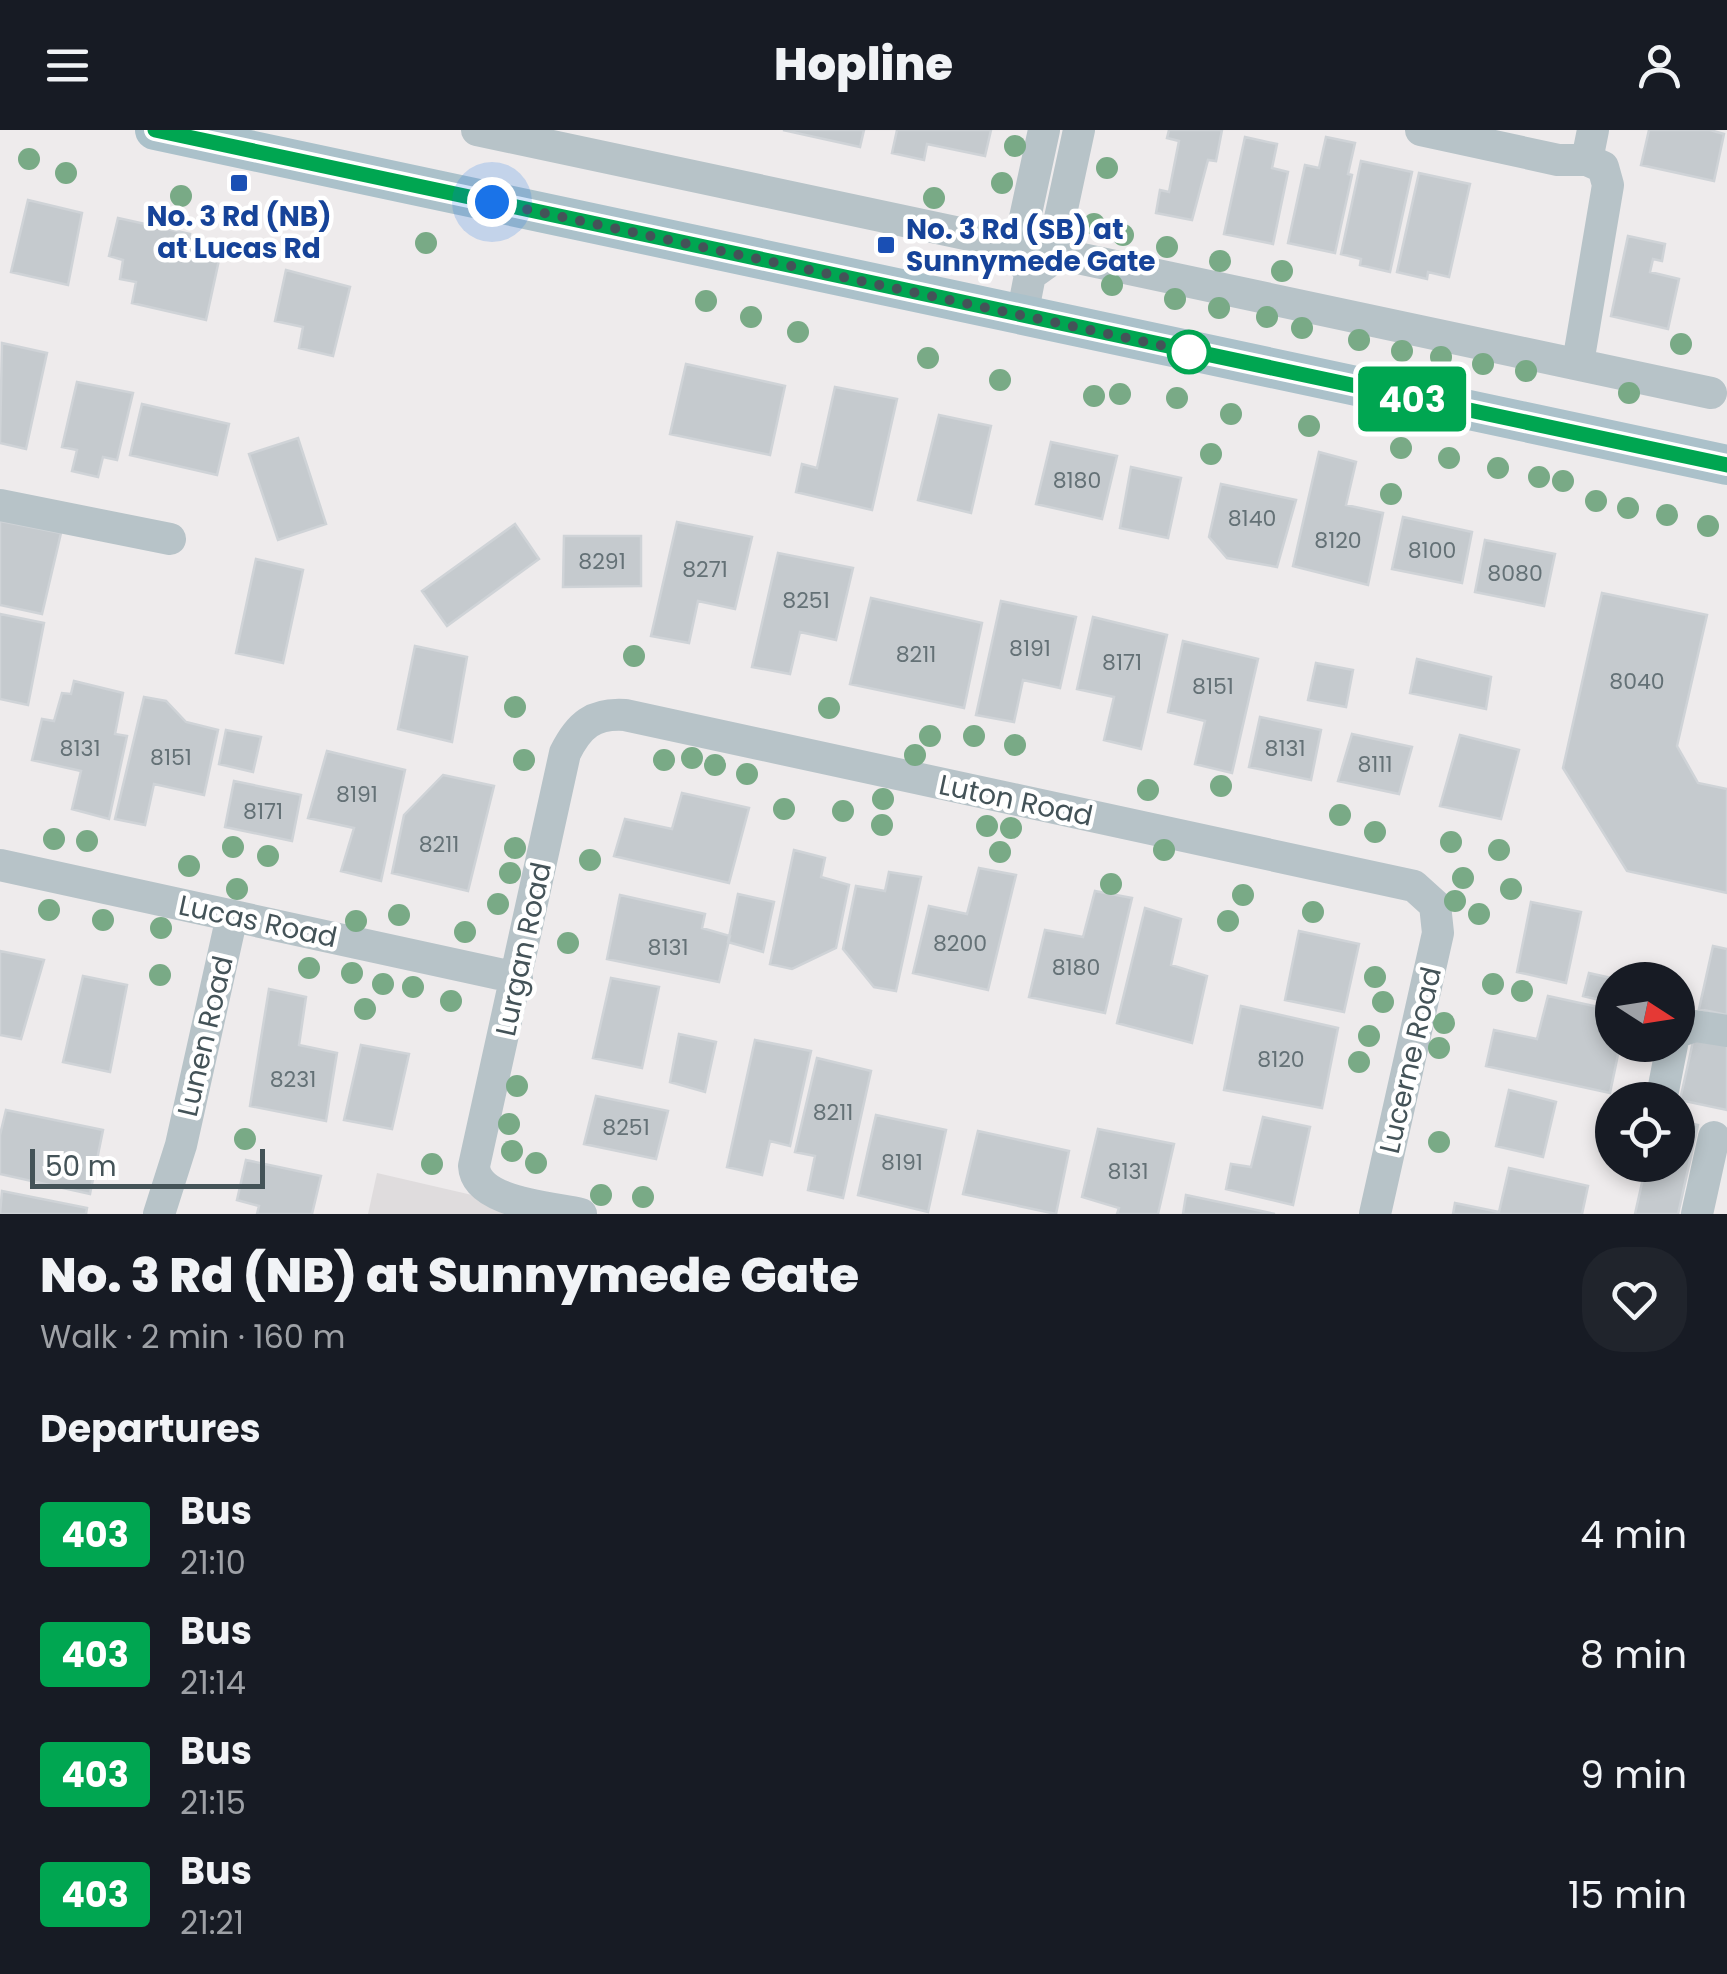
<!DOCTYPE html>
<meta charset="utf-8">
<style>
:root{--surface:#171b24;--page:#20242c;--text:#f1f3f6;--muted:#9ea1a6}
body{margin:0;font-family:Poppins,sans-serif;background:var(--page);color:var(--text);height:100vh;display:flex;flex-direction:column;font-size:38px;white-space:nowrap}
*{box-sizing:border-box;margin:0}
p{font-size:32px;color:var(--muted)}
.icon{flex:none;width:55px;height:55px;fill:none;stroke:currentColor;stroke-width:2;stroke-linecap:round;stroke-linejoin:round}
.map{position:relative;height:1084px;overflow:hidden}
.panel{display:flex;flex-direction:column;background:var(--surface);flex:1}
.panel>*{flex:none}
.badge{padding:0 20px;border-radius:8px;font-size:35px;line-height:65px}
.needle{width:65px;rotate:102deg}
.buttons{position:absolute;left:1595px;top:832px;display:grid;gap:20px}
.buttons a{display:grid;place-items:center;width:100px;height:100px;border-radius:50%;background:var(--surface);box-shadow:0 5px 15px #0003;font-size:50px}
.scale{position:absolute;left:30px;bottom:25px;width:235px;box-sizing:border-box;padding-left:10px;border:5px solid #445358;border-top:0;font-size:28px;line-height:35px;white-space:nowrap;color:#445358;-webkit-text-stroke:8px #fff;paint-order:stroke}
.you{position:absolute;width:50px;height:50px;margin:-25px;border:8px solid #fff;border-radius:50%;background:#1a73e8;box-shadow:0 0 0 15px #1a73e833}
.map>.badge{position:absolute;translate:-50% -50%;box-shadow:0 0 0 5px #fff}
h2{padding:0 40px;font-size:38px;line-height:90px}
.round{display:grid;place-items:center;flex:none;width:105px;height:105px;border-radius:40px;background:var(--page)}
.summary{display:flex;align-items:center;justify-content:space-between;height:170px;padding:0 40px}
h1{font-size:48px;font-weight:800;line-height:75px}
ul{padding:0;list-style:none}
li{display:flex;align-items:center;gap:30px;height:120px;padding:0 40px}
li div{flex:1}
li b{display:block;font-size:38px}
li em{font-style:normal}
li .badge{min-width:110px;font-weight:700;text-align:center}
header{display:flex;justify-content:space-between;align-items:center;height:130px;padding:0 40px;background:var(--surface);font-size:45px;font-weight:800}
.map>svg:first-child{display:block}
</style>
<header><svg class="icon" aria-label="menu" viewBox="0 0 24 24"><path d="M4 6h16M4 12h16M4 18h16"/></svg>Hopline<svg class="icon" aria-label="person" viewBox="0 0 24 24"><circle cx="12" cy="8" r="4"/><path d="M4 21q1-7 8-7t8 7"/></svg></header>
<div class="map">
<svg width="1727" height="1084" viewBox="0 0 1727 1084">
<rect width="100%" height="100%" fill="#eeebec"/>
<!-- education -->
<path fill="#dfdcdd" d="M377,1043L555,1084H368Z"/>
<!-- building -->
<path fill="#c5cace" stroke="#cfd3d7" stroke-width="2.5" d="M783,0H864L860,17Z
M897,0H991L985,26L927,14L924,30L892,23Z
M1169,0H1222L1216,31L1208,30L1192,90L1156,83L1160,60L1169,62L1179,11L1167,8Z
M1649,0H1710L1724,4L1714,51L1641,35Z
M1245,7L1277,14L1272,38L1288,42L1273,114L1224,104Z
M1326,7L1355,13L1348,44L1352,45L1335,123L1288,113L1305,35L1319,38Z
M1361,31L1412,42L1390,142L1360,135L1361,129L1341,124Z
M1419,43L1470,54L1449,147L1428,142L1427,149L1397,142Z
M28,70L82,83L68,155L11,142Z
M118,88L190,104L189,108L222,116L206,190L132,173L136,152L120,149L123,130L109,126Z
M1628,106L1665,114L1662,131L1653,129L1650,142L1679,149L1668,199L1611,186Z
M286,140L350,157L333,226L299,218L303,197L275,191Z
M2,213L47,223L26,319L0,313Z
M686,234L785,256L770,325L670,304Z
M77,252L133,263L117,330L103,327L98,347L72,341L77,320L62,317Z
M835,257L897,269L872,380L796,362L802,334L817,338Z
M142,274L229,294L217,345L130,325Z
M939,285L991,296L971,383L918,370Z
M298,308L326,394L278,410L249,324Z
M1051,312L1117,326L1102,389L1036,374Z
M1319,322L1356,332L1346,375L1383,383L1368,455L1293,436Z
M1131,337L1181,348L1168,408L1120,398Z
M1221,354L1296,370L1277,437L1227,428L1209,407Z
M1403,387L1472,402L1462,453L1392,439Z
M0,391L61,403L42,484L0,475Z
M677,392L752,407L735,479L698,471L689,513L651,506Z
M515,394L539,429L447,496L422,461Z
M564,406H641V456L563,457Z
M1485,410L1555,424L1544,476L1475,462Z
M778,423L853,438L836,510L800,502L790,544L752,537Z
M256,429L303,440L283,533L236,523Z
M1602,463L1707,485L1677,616L1698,653L1727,659V763L1627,741L1563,638Z
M871,468L982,493L964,578L850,554Z
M1001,471L1076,487L1060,558L1023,550L1014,592L976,585Z
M0,484L44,493L28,575L0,569Z
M1093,487L1167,505L1141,619L1104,610L1114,567L1077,559Z
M1183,511L1258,529L1232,643L1195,634L1205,591L1168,582Z
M415,516L467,527L452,612L398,599Z
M1417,529L1491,547L1486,579L1410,563Z
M1316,533L1353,540L1346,577L1308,570Z
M74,551L123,563L115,604L127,606L109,689L72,679L81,641L32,630L42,589L54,591L62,563L71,564Z
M144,567L166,571L186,592L218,600L204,665L154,654L145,695L115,689Z
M1260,587L1321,600L1311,650L1249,637Z
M226,600L261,607L253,642L219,634Z
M1352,604L1412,617L1399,664L1338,651Z
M1460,605L1519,620L1501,689L1440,676Z
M327,621L405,640L381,751L341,741L354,698L308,688Z
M443,645L494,656L468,761L392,743L404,685Z
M234,651L301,665L292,711L225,697Z
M682,663L749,678L729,753L614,726L625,689L672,699Z
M794,720L825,728L821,747L849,755L836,818L792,839L770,834Z
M979,738L1016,745L988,860L913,843L929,776L967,784Z
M889,742L921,747L896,861L874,857L843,819L856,756L885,761Z
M1095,761L1132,768L1105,883L1029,867L1045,800L1083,807Z
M738,764L774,772L763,822L728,812Z
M620,765L705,784L702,798L730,806L719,852L607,829Z
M1531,772L1581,782L1566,853L1517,842Z
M1145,778L1181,789L1171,835L1207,846L1192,913L1117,893Z
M1299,801L1359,814L1344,882L1285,870Z
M1713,816L1727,819V885L1699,879Z
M0,821L44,830L21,909L0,905Z
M1589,843L1620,850H1612V873L1583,866Z
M83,846L127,855L110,942L63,932Z
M611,848L659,857L642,938L593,928Z
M269,859L306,867L299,915L337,923L326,991L250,976Z
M1548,866L1612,880V915H1620L1610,963L1486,936L1494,900L1537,909Z
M1241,876L1338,898L1322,978L1224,960Z
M679,904L716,912L705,962L670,952Z
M1694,907L1727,914V980L1680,970Z
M755,910L811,921L790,1016L770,1011L762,1045L727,1037Z
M361,915L409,924L392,999L344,990Z
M817,928L871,941L843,1068L808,1060L815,1026L795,1022Z
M1509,960L1556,972L1543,1027L1496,1016Z
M596,966L668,981L656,1029L584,1014Z
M6,980L103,1000L90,1064L0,1044V1005Z
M876,985L946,1000L928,1082L858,1065Z
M1263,987L1310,997L1293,1075L1226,1059L1231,1034L1251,1037Z
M1678,991L1698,995L1678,1084H1635L1646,1035H1678Z
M1098,999L1174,1014L1158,1084H1117L1119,1078L1082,1067Z
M978,1001L1069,1021L1056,1084L963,1064Z
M246,1030L321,1046L312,1084H257L259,1076L237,1070Z
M1509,1038L1588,1056L1582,1084H1453L1455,1073L1499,1082Z
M2,1061L87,1078L86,1084H0Z
M1186,1065L1275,1084H1183Z"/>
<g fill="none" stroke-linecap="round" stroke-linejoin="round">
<!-- minor -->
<path stroke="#b7c3c8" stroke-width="32" d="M477,0L1711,263
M1421,0L1558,30H1587L1603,37L1608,55L1578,233
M1587,30L1593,0
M1024,135L1017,125L1044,0
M1022,186L1030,145L1051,130L1079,0
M0,375L170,409
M0,735L517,848
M1678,902L1695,896L1727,901
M1663,961L1672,915
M159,1084L181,1015L232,786
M581,1084C551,1077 476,1073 474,1036L565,623C579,595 593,583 625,585L1414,756L1435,775L1438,803L1375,1084
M1697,1084L1714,1007"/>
<!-- major -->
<path stroke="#abc1ca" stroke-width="40" d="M155,0L1727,335"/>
</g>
<!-- trees -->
<g fill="#79aa86">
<circle cx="1015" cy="16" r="11"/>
<circle cx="29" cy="29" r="11"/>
<circle cx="1107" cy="38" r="11"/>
<circle cx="66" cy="43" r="11"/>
<circle cx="1002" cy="53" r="11"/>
<circle cx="181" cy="66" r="11"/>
<circle cx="934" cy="68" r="11"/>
<circle cx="305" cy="85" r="11"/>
<circle cx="1094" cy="94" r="11"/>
<circle cx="1123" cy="105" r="11"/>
<circle cx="426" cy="113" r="11"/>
<circle cx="1167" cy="117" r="11"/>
<circle cx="1220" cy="131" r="11"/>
<circle cx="1282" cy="141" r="11"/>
<circle cx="1112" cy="155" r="11"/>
<circle cx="1175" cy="169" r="11"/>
<circle cx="706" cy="171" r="11"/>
<circle cx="1219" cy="178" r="11"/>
<circle cx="751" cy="187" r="11"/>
<circle cx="1267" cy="187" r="11"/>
<circle cx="1302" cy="198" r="11"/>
<circle cx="798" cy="202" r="11"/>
<circle cx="1359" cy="210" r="11"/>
<circle cx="1681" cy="214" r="11"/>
<circle cx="1402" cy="221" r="11"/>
<circle cx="1441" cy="227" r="11"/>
<circle cx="928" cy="228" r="11"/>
<circle cx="1483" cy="234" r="11"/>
<circle cx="1526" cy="241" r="11"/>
<circle cx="1000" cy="250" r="11"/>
<circle cx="1629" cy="263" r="11"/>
<circle cx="1120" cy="264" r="11"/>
<circle cx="1094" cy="266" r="11"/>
<circle cx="1177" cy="268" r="11"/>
<circle cx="1231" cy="284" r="11"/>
<circle cx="1309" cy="296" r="11"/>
<circle cx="1401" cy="318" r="11"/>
<circle cx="1211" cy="324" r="11"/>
<circle cx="1449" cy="328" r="11"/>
<circle cx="1498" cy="338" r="11"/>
<circle cx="1539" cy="347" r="11"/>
<circle cx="1563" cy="351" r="11"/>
<circle cx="1391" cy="364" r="11"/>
<circle cx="1596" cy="371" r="11"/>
<circle cx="1628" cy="378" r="11"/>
<circle cx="1667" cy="385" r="11"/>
<circle cx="1708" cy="396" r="11"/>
<circle cx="634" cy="526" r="11"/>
<circle cx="515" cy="577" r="11"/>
<circle cx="829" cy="578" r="11"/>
<circle cx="930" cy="606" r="11"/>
<circle cx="974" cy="606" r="11"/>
<circle cx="1015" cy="615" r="11"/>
<circle cx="915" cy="625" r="11"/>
<circle cx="692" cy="628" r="11"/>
<circle cx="524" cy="630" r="11"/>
<circle cx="664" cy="630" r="11"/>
<circle cx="715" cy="635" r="11"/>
<circle cx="747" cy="644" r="11"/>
<circle cx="1221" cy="656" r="11"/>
<circle cx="1148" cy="660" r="11"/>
<circle cx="883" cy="669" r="11"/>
<circle cx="784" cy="679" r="11"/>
<circle cx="843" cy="681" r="11"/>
<circle cx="1340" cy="685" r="11"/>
<circle cx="882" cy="695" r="11"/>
<circle cx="987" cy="696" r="11"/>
<circle cx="1011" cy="698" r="11"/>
<circle cx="1375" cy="702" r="11"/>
<circle cx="54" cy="709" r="11"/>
<circle cx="87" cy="711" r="11"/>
<circle cx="1451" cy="712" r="11"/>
<circle cx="233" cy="717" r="11"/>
<circle cx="515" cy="718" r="11"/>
<circle cx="1164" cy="720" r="11"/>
<circle cx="1499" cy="720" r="11"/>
<circle cx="1000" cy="722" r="11"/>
<circle cx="268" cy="726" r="11"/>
<circle cx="590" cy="730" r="11"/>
<circle cx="189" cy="736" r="11"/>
<circle cx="510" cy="743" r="11"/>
<circle cx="1463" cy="748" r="11"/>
<circle cx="1111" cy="754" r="11"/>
<circle cx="237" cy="759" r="11"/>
<circle cx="1511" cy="759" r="11"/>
<circle cx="1243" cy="765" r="11"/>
<circle cx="1455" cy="771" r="11"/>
<circle cx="498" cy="774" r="11"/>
<circle cx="49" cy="780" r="11"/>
<circle cx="1313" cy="782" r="11"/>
<circle cx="1479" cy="784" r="11"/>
<circle cx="399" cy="785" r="11"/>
<circle cx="103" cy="790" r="11"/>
<circle cx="356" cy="791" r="11"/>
<circle cx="1228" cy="791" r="11"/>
<circle cx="161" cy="798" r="11"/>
<circle cx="465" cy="802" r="11"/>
<circle cx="568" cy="813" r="11"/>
<circle cx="309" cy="838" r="11"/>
<circle cx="352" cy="843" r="11"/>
<circle cx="160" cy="845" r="11"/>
<circle cx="1375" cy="847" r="11"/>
<circle cx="383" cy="854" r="11"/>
<circle cx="1493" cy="854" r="11"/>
<circle cx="413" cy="857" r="11"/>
<circle cx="1522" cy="861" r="11"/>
<circle cx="451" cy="871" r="11"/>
<circle cx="1383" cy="872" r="11"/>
<circle cx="365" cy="879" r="11"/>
<circle cx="1444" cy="893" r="11"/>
<circle cx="1369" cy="906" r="11"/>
<circle cx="1439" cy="918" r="11"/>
<circle cx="1359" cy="932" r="11"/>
<circle cx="517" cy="956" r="11"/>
<circle cx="509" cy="994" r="11"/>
<circle cx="245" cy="1009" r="11"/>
<circle cx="1439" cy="1012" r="11"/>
<circle cx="512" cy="1021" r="11"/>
<circle cx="536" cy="1033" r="11"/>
<circle cx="432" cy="1034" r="11"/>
<circle cx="601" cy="1065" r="11"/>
<circle cx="643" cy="1067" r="11"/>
</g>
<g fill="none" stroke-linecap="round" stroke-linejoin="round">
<!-- line casing -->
<g stroke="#fff" stroke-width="22">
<path id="line" d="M155,0L1727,335"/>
</g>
<!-- line -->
<use href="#line" stroke="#00a651" stroke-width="15"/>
<!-- walk -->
<path stroke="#445358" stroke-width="10" stroke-dasharray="0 18" d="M492,72L1202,224L1189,222"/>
</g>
<!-- markers -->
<g fill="#1a4fb4" stroke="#fff" stroke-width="4">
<rect x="229" y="43" width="20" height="20" rx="5"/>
<rect x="876" y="105" width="20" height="20" rx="5"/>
</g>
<circle fill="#fff" stroke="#00a651" stroke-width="5" cx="1189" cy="222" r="20"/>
<g text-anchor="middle" stroke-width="9" stroke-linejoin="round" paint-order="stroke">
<!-- number labels -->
<g font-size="22" fill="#647176">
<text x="1077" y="358">8180</text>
<text x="1252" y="396">8140</text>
<text x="1338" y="418">8120</text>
<text x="1432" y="428">8100</text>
<text x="602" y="439">8291</text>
<text x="705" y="447">8271</text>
<text x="1515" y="451">8080</text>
<text x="806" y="478">8251</text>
<text x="1030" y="526">8191</text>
<text x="916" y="532">8211</text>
<text x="1122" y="540">8171</text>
<text x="1637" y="559">8040</text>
<text x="1213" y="564">8151</text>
<text x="80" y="626">8131</text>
<text x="1285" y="626">8131</text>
<text x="171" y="635">8151</text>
<text x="1375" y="642">8111</text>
<text x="357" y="672">8191</text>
<text x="263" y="689">8171</text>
<text x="439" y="722">8211</text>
<text x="960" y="821">8200</text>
<text x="668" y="825">8131</text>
<text x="1076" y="845">8180</text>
<text x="1281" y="937">8120</text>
<text x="293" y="957">8231</text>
<text x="833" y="990">8211</text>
<text x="626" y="1005">8251</text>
<text x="902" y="1040">8191</text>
<text x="1128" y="1049">8131</text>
</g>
<!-- transit labels -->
<g font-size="28" font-weight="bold" fill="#164399" stroke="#fff">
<text x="239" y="96">No. 3 Rd (NB)<tspan x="239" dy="32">at Lucas Rd</tspan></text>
<text x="906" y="109" text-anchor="start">No. 3 Rd (SB) at<tspan x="906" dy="32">Sunnymede Gate</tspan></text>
</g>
<!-- street labels -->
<g font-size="28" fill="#445358" stroke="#fff">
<text transform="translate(1016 670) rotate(12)" y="10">Luton Road</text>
<text transform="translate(258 791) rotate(12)" y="10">Lucas Road</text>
<text transform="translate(523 819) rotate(-78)" y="10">Lurgan Road</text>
<text transform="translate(205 906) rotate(-77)" y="10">Lunen Road</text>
<text transform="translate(1410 930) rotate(-77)" y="10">Lucerne Road</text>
</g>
</g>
</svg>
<div class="buttons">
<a><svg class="needle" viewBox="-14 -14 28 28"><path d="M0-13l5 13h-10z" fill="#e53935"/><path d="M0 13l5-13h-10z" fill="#9ea1a6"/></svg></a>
<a><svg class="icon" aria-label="locate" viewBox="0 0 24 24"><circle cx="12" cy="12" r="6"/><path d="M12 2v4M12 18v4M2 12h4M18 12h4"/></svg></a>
</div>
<div class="scale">50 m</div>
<div class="you" style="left:492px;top:72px"></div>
<b class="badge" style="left:1412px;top:269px;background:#00a651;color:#fff">403</b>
</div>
<section class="panel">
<div class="summary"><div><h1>No. 3 Rd (NB) at Sunnymede Gate</h1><p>Walk · 2 min · 160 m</p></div><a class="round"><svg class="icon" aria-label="heart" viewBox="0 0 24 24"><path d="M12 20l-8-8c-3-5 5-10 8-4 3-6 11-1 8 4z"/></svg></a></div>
<h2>Departures</h2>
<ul>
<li><span class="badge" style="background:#00a651;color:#fff">403</span><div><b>Bus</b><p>21:10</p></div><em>4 min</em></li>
<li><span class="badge" style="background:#00a651;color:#fff">403</span><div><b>Bus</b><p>21:14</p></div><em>8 min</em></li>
<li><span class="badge" style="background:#00a651;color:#fff">403</span><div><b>Bus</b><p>21:15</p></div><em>9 min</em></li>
<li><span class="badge" style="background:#00a651;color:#fff">403</span><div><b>Bus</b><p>21:21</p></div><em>15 min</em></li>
</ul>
</section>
